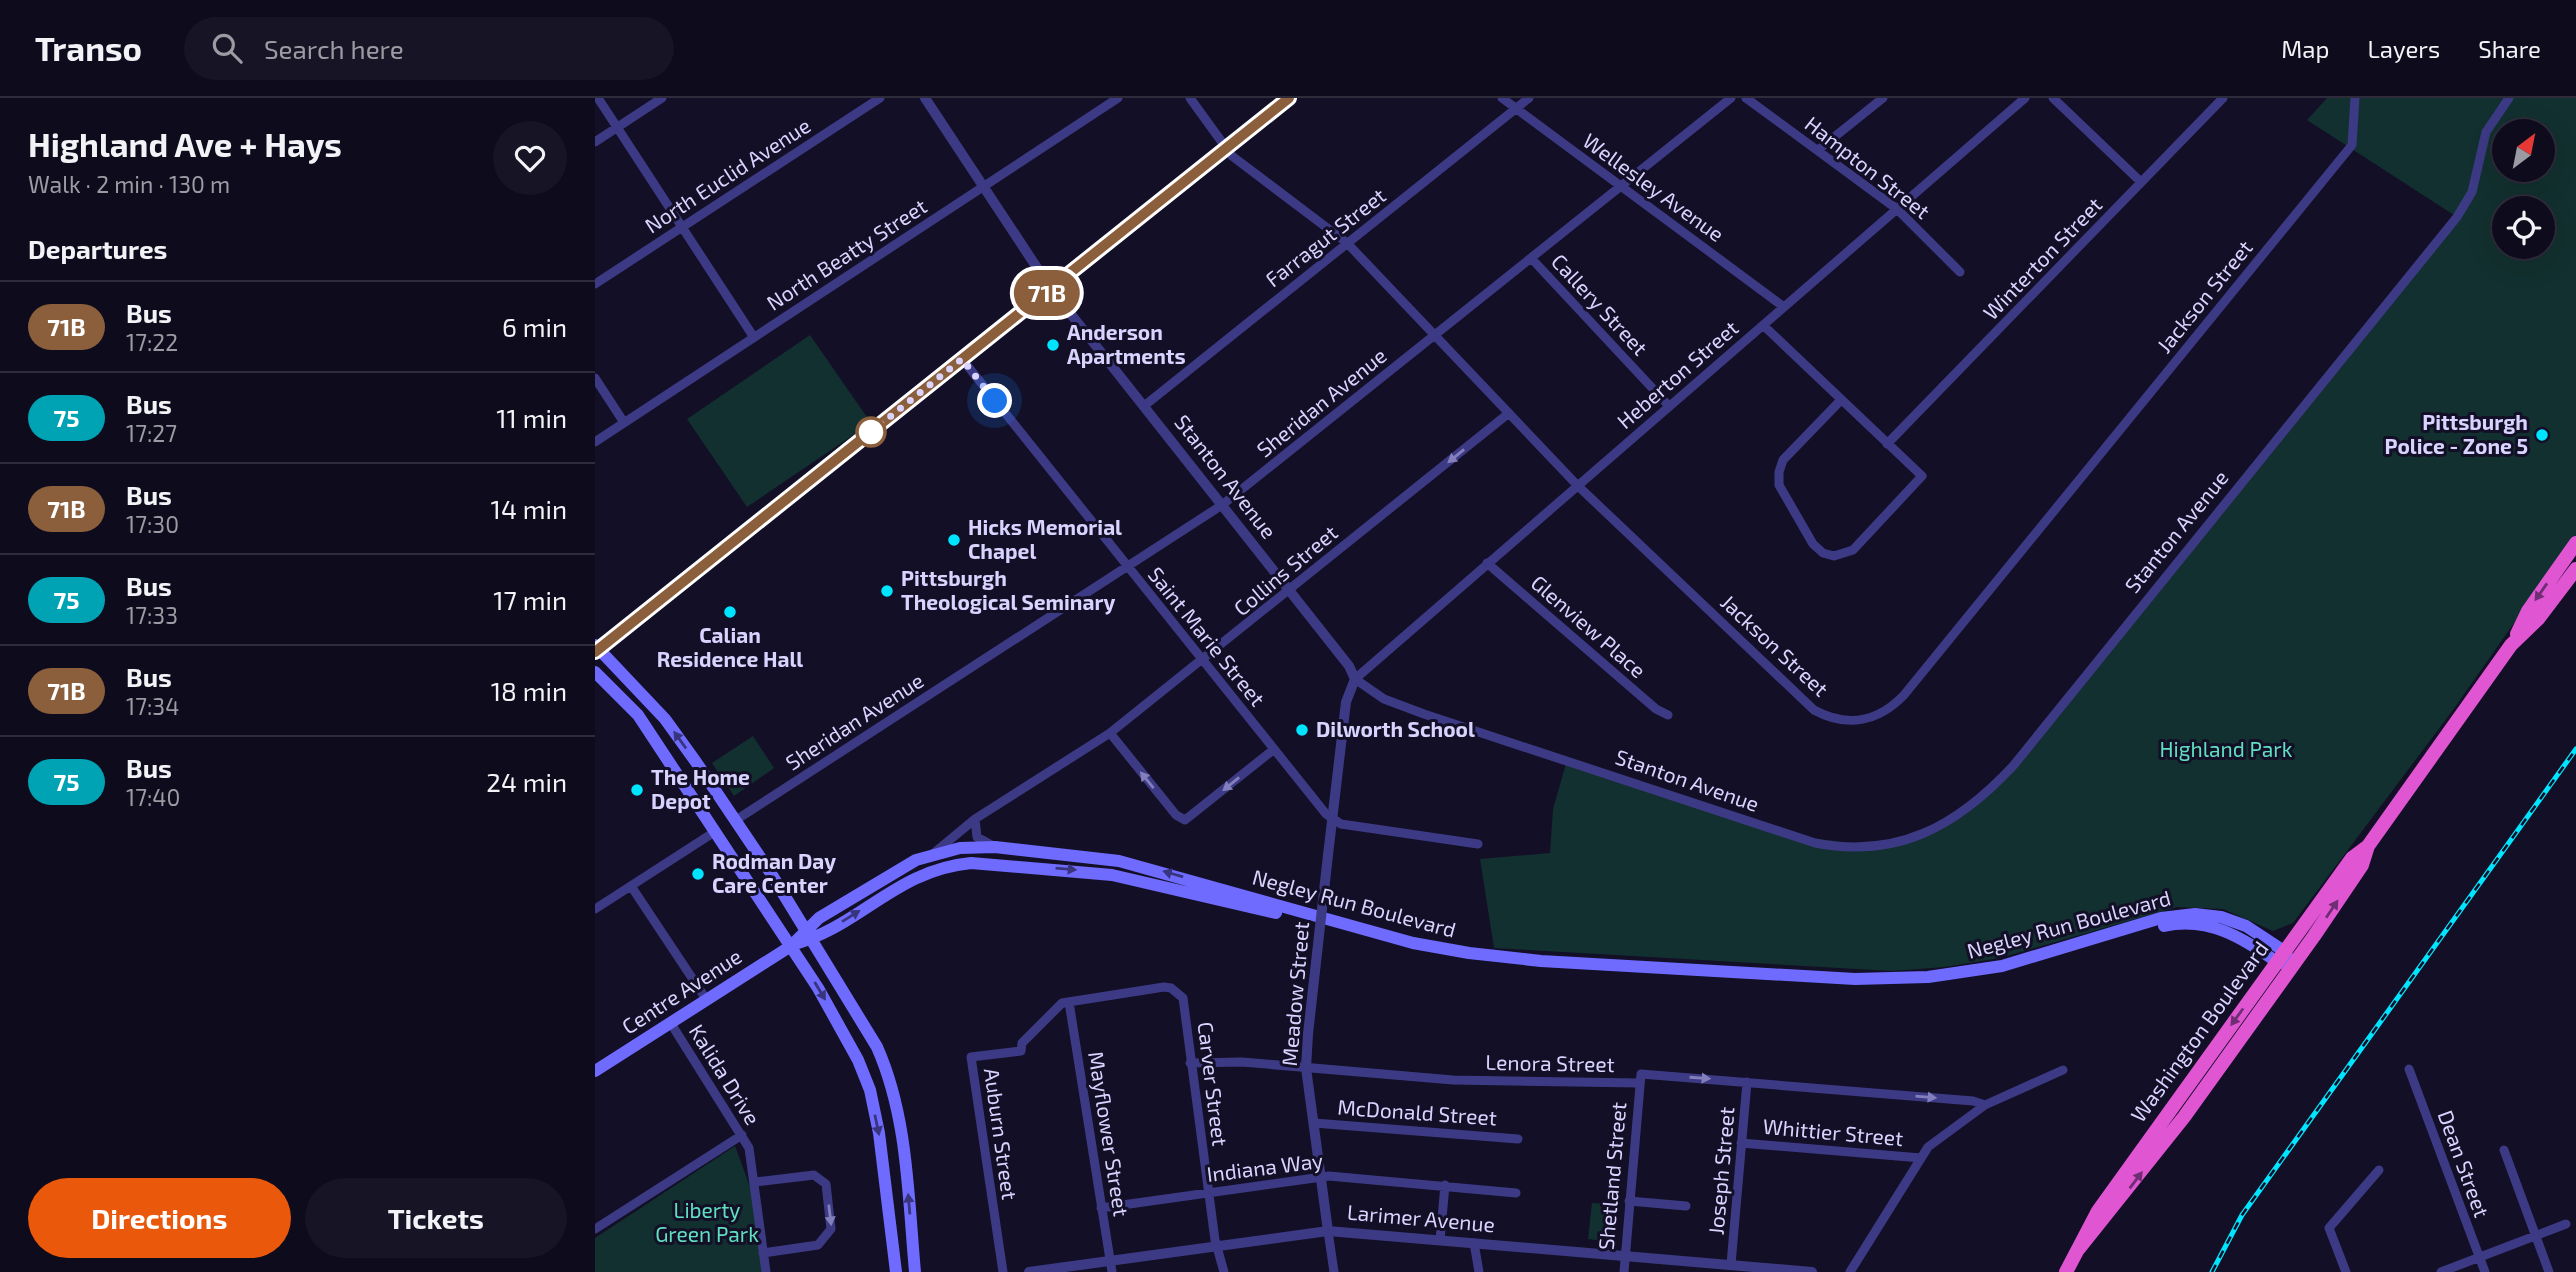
<!DOCTYPE html>
<meta charset="utf-8">
<style>
:root{--surface:#0e0b1c;--page:#171425;--text:#f1f3f6;--muted:#9b9ba3;--line:#2e2b3b;--accent:#ea580c}
body{margin:0;font-family:"Exo 2",sans-serif;background:var(--page);color:var(--text);height:100vh;display:flex;flex-direction:column;font-size:26px;white-space:nowrap}
*{box-sizing:border-box;margin:0}
p{font-size:23px;color:var(--muted)}
.icon{flex:none;width:38px;height:38px;fill:none;stroke:currentColor;stroke-width:2;stroke-linecap:round;stroke-linejoin:round}
.map{position:relative;flex:1;overflow:hidden}
.details{display:flex;flex-direction:column;background:var(--surface);width:595px}
.details>*{flex:none}
.badge{padding:0 14px;border-radius:23px;font-size:24px;line-height:46px}
.needle{width:46px;rotate:32deg}
.fabs{position:absolute;left:1897px;top:21px;display:grid;gap:14px}
.fabs a{display:grid;place-items:center;width:63px;height:63px;border-radius:50%;background:var(--surface);box-shadow:0 7px 28px #0002,0 0 0 2px var(--line);font-size:35px}
.you{position:absolute;width:35px;height:35px;margin:-18px;border:5px solid #fff;border-radius:50%;background:#1a73e8;box-shadow:0 0 0 10px #1a73e833}
.map>.badge{position:absolute;translate:-50% -50%;box-shadow:0 0 0 4px #fff}
h2{padding:0 28px;font-size:26px;line-height:63px}
.round{display:grid;place-items:center;flex:none;width:74px;height:74px;border-radius:37px;background:var(--page)}
.summary{display:flex;align-items:center;justify-content:space-between;height:119px;padding:0 28px}
h1{font-size:33px;font-weight:700;line-height:52px}
.cta{display:flex;gap:14px;margin-top:auto;padding:14px 28px}
.cta a{flex:1;height:80px;border-radius:42px;background:var(--accent);color:#fff;font-size:28px;font-weight:700;line-height:80px;text-align:center}
.cta a+a{background:var(--page);color:var(--text)}
ul{padding:0;list-style:none}
li{display:flex;align-items:center;gap:21px;height:91px;padding:0 28px;border-top:2px solid var(--line)}
li div{flex:1}
li b{display:block;font-size:26px}
li em{font-style:normal}
li .badge{min-width:77px;font-weight:700;text-align:center}
header{display:flex;align-items:center;gap:42px;box-sizing:border-box;height:98px;padding:0 35px;background:var(--surface);border-bottom:2px solid var(--line)}
header strong{font-size:33px}
nav{display:flex;gap:38px;margin-inline-start:auto;font-size:24px}
.search{width:490px;height:63px;background:var(--page);display:flex;align-items:center;gap:18px;box-sizing:border-box;padding:0 24px;border-radius:38px;color:var(--muted);font-size:26px}
main{display:flex;flex:1;min-height:0}
.map>svg:first-child{display:block}
</style>
<header>
<strong>Transo</strong>
<div class="search"><svg class="icon" aria-label="search" viewBox="0 0 24 24"><circle cx="10" cy="10" r="6"/><path d="M15 15l6 6"/></svg>Search here</div>
<nav><a>Map</a><a>Layers</a><a>Share</a></nav>
</header>
<main>
<section class="details">
<div class="summary"><div><h1>Highland Ave + Hays</h1><p>Walk · 2 min · 130 m</p></div><a class="round"><svg class="icon" aria-label="heart" viewBox="0 0 24 24"><path d="M12 20l-8-8c-3-5 5-10 8-4 3-6 11-1 8 4z"/></svg></a></div>
<h2>Departures</h2>
<ul>
<li><span class="badge" style="background:#8b5e3c;color:#fff">71B</span><div><b>Bus</b><p>17:22</p></div><em>6 min</em></li>
<li><span class="badge" style="background:#00a3b4;color:#fff">75</span><div><b>Bus</b><p>17:27</p></div><em>11 min</em></li>
<li><span class="badge" style="background:#8b5e3c;color:#fff">71B</span><div><b>Bus</b><p>17:30</p></div><em>14 min</em></li>
<li><span class="badge" style="background:#00a3b4;color:#fff">75</span><div><b>Bus</b><p>17:33</p></div><em>17 min</em></li>
<li><span class="badge" style="background:#8b5e3c;color:#fff">71B</span><div><b>Bus</b><p>17:34</p></div><em>18 min</em></li>
<li><span class="badge" style="background:#00a3b4;color:#fff">75</span><div><b>Bus</b><p>17:40</p></div><em>24 min</em></li>
</ul>
<div class="cta"><a>Directions</a><a>Tickets</a></div>
</section>
<div class="map">
<svg width="1981" height="1174" viewBox="0 0 1981 1174">
<rect width="100%" height="100%" fill="#130f26"/>
<!-- green -->
<path fill="#12302f" fill-rule="evenodd" d="M1732,0H1981V437L1858,612L1698,825L1678,833L1628,811L1582,809L1405,860L1350,869L1297,873L899,850L885,761L955,755L958,711L972,662L1193,737L1279,748L1350,727L1387,701L1862,119L1712,22ZM1909,33H1948V72H1909ZM1909,110H1948V149H1909Z
M215,237L276,325L152,409L92,321Z
M158,638L179,670L139,698L117,665Z
M140,1048L157,1094L169,1174H0V1140Z
M997,1105L1021,1106L1017,1144L993,1141Z"/>
<g fill="none" stroke-linecap="round" stroke-linejoin="round">
<!-- minor -->
<path stroke="#3d3a85" stroke-width="9" d="M3,0L158,238
M595,0L637,58L752,145L982,387L1219,612C1252,630 1283,624 1309,597L1757,47L1760,0
M907,0L1189,209
M1151,0L1302,111L1365,174
M1430,0L760,581L789,601L829,616L1220,745C1303,761 1362,728 1418,668L1862,119L1877,94L1891,34L1914,0
M1458,0L1546,84
M0,44L67,0
M1223,52L1288,0
M936,160L1074,308
M0,186L285,0
M1168,227C1221,278 1274,328 1327,378L1258,452L1239,458L1228,455L1218,446L1184,387V374L1188,362L1246,302
M367,261L731,716L746,726L883,746
M0,280L28,323
M549,308L934,0
M0,344L523,0
M1292,346L1628,0
M892,465L1061,611L1073,617
M515,635L581,717L590,722L678,652
M380,721L382,739L398,748
M141,722L627,407L1136,0
M339,755L380,721L515,635L914,315
M36,788L111,901
M0,811L121,733
M474,904L517,1174
M75,924L154,1050L171,1174
M595,965L647,964L858,982L1044,985
M1814,971L1890,1174
M719,1025L923,1041
M1146,1045L1326,1060
M1909,1052L1954,1174
M160,1084L219,1077L231,1086L236,1131L223,1147L168,1155
M1034,1103L1091,1108
M506,1110L734,1078L921,1095
M0,1131L147,1037
M733,1133L739,1174
M845,1142L850,1087
M879,1145L884,1174
M1136,1166L1152,984
M408,1174L376,959L426,953L427,945L467,905L569,889L576,890L588,900L620,1142L629,1174
M1029,1174L1046,976L1378,1003L1390,1007
M1255,1174L1333,1049L1390,1007L1468,972
M1751,1174L1734,1130L1784,1072
M1846,1174L1971,1126"/>
<!-- tertiary -->
<path stroke="#3d3a85" stroke-width="10" d="M330,0L456,191L754,568L760,581L751,604L733,757
M713,936L711,970L733,1133
M434,1174L733,1133L1217,1174"/>
<!-- secondary -->
<path stroke="#6f6bff" stroke-width="12" d="M0,547L70,621L101,664L175,774L282,949C313,1019 313,1098 320,1174
M0,554L694,0
M0,574L43,617L223,890L263,962L275,992L284,1035L301,1174
M1569,828C1613,818 1648,840 1682,864L1692,866
M196,847C264,830 300,772 376,765L517,777L681,815
M0,973L196,848L224,820L321,762L365,750L400,749L524,763L818,845L874,855L946,863L1260,881L1333,879L1407,868L1566,820L1600,816L1626,819L1651,828L1689,853L1694,861"/>
<!-- trunk -->
<path stroke="#e055d1" stroke-width="14" d="M1922,536L1933,513L1981,445
M1482,1153L1589,1019L1719,838L1767,767L1773,748L1916,547L1943,521L1981,471
M1471,1174L1503,1113L1757,760L1773,748"/>
<!-- rail casing -->
<g stroke="#00e5ff" stroke-width="5">
<path id="rail" d="M1617,1174L1647,1117L1981,651"/>
</g>
<!-- rail -->
<use href="#rail" stroke="#130f26" stroke-width="2.5" stroke-dasharray="8" stroke-linecap="butt"/>
<!-- tertiary-bridge -->
<path stroke="#3d3a85" stroke-width="10" d="M713,936L733,757"/>
</g>
<!-- one-way arrows -->
<defs><path id="oneway-solid" d="M-6-.8H1V-3.2L6.5 0L1 3.2V.8H-6Z" transform="scale(1.75)"/></defs>
<g fill="#837fbc">
<use href="#oneway-solid" transform="translate(861 358) rotate(141)"/>
<use href="#oneway-solid" transform="translate(552 682) rotate(-129)"/>
<use href="#oneway-solid" transform="translate(636 686) rotate(141)"/>
<use href="#oneway-solid" transform="translate(1105 980) rotate(4)"/>
<use href="#oneway-solid" transform="translate(1331 999) rotate(5)"/>
<use href="#oneway-solid" transform="translate(235 1117) rotate(83)"/>
</g>
<g fill="#6f2e73">
<use href="#oneway-solid" transform="translate(1946 494) rotate(125)"/>
<use href="#oneway-solid" transform="translate(1737 811) rotate(-56)"/>
<use href="#oneway-solid" transform="translate(1642 919) rotate(126)"/>
<use href="#oneway-solid" transform="translate(1541 1082) rotate(-53)"/>
</g>
<g fill="#38347d">
<use href="#oneway-solid" transform="translate(85 642) rotate(-126)"/>
<use href="#oneway-solid" transform="translate(471 771) rotate(5)"/>
<use href="#oneway-solid" transform="translate(578 776) rotate(-164)"/>
<use href="#oneway-solid" transform="translate(256 818) rotate(-32)"/>
<use href="#oneway-solid" transform="translate(225 893) rotate(59)"/>
<use href="#oneway-solid" transform="translate(282 1027) rotate(78)"/>
<use href="#oneway-solid" transform="translate(314 1106) rotate(-95)"/>
</g>
<g fill="none" stroke-linecap="round" stroke-linejoin="round">
<!-- line casing -->
<g stroke="#fff" stroke-width="16">
<path id="line" d="M0,554L694,0"/>
</g>
<!-- line -->
<use href="#line" stroke="#8b5e3c" stroke-width="10"/>
<!-- walk -->
<path stroke="#d9d4ff" stroke-width="7" stroke-dasharray="0 12.6" d="M276,334L367,261L400,303"/>
</g>
<!-- markers -->
<g fill="#00e5ff" stroke="#130f26" stroke-width="2.5">
<circle cx="458" cy="247" r="7"/>
<circle cx="1947" cy="337" r="7"/>
<circle cx="359" cy="442" r="7"/>
<circle cx="292" cy="493" r="7"/>
<circle cx="135" cy="514" r="7"/>
<circle cx="707" cy="632" r="7"/>
<circle cx="42" cy="692" r="7"/>
<circle cx="103" cy="776" r="7"/>
</g>
<circle fill="#fff" stroke="#8b5e3c" stroke-width="3.5" cx="276" cy="334" r="14"/>
<g text-anchor="middle" stroke-width="6" stroke-linejoin="round" paint-order="stroke">
<!-- street labels -->
<g font-size="21" fill="#d9d4ff" stroke="#130f26">
<text transform="translate(1272 70) rotate(38)" y="7">Hampton Street</text>
<text transform="translate(133 78) rotate(-33)" y="7">North Euclid Avenue</text>
<text transform="translate(1058 90) rotate(36)" y="7">Wellesley Avenue</text>
<text transform="translate(731 140) rotate(-38)" y="7">Farragut Street</text>
<text transform="translate(252 157) rotate(-33)" y="7">North Beatty Street</text>
<text transform="translate(1448 161) rotate(-46)" y="7">Winterton Street</text>
<text transform="translate(1610 199) rotate(-51)" y="7">Jackson Street</text>
<text transform="translate(1004 207) rotate(47)" y="7">Callery Street</text>
<text transform="translate(1083 277) rotate(-41)" y="7">Heberton Street</text>
<text transform="translate(727 305) rotate(-39)" y="7">Sheridan Avenue</text>
<text transform="translate(630 379) rotate(52)" y="7">Stanton Avenue</text>
<text transform="translate(1582 434) rotate(-51)" y="7">Stanton Avenue</text>
<text transform="translate(691 473) rotate(-40)" y="7">Collins Street</text>
<text transform="translate(993 529) rotate(41)" y="7">Glenview Place</text>
<text transform="translate(611 539) rotate(51)" y="7">Saint Marie Street</text>
<text transform="translate(1179 548) rotate(43)" y="7">Jackson Street</text>
<text transform="translate(260 624) rotate(-33)" y="7">Sheridan Avenue</text>
<text transform="translate(1092 683) rotate(19)" y="7">Stanton Avenue</text>
<text transform="translate(759 806) rotate(15)" y="7">Negley Run Boulevard</text>
<text transform="translate(1474 827) rotate(-15)" y="7">Negley Run Boulevard</text>
<text transform="translate(87 894) rotate(-33)" y="7">Centre Avenue</text>
<text transform="translate(701 896) rotate(-85)" y="7">Meadow Street</text>
<text transform="translate(1605 934) rotate(-54)" y="7">Washington Boulevard</text>
<text transform="translate(955 966) rotate(1)" y="7">Lenora Street</text>
<text transform="translate(129 977) rotate(58)" y="7">Kalida Drive</text>
<text transform="translate(617 986) rotate(83)" y="7">Carver Street</text>
<text transform="translate(822 1015) rotate(4)" y="7">McDonald Street</text>
<text transform="translate(1238 1035) rotate(5)" y="7">Whittier Street</text>
<text transform="translate(405 1036) rotate(82)" y="7">Auburn Street</text>
<text transform="translate(513 1036) rotate(81)" y="7">Mayflower Street</text>
<text transform="translate(1868 1066) rotate(70)" y="7">Dean Street</text>
<text transform="translate(670 1070) rotate(-7)" y="7">Indiana Way</text>
<text transform="translate(1127 1073) rotate(-85)" y="7">Joseph Street</text>
<text transform="translate(1018 1078) rotate(-85)" y="7">Shetland Street</text>
<text transform="translate(826 1121) rotate(5)" y="7">Larimer Avenue</text>
</g>
<!-- poi labels -->
<g font-size="21" font-weight="bold" fill="#d9d4ff" stroke="#130f26" text-anchor="start">
<text x="472" y="242">Anderson<tspan x="472" dy="24">Apartments</tspan></text>
<text x="1933" y="332" text-anchor="end">Pittsburgh<tspan x="1933" dy="24">Police - Zone 5</tspan></text>
<text x="373" y="437">Hicks Memorial<tspan x="373" dy="24">Chapel</tspan></text>
<text x="306" y="488">Pittsburgh<tspan x="306" dy="24">Theological Seminary</tspan></text>
<text x="135" y="545" text-anchor="middle">Calian<tspan x="135" dy="24">Residence Hall</tspan></text>
<text x="721" y="639">Dilworth School</text>
<text x="56" y="687">The Home<tspan x="56" dy="24">Depot</tspan></text>
<text x="117" y="771">Rodman Day<tspan x="117" dy="24">Care Center</tspan></text>
</g>
<!-- park labels -->
<g font-size="21" fill="#5fe0c0" stroke="#130f26">
<text x="1631" y="659">Highland Park</text>
<text x="112" y="1120">Liberty<tspan x="112" dy="24">Green Park</tspan></text>
</g>
</g>
</svg>
<div class="fabs">
<a><svg class="needle" viewBox="-14 -14 28 28"><path d="M0-13l5 13h-10z" fill="#e53935"/><path d="M0 13l5-13h-10z" fill="#9b9ba3"/></svg></a>
<a><svg class="icon" aria-label="locate" viewBox="0 0 24 24"><circle cx="12" cy="12" r="6"/><path d="M12 2v4M12 18v4M2 12h4M18 12h4"/></svg></a>
</div>
<div class="you" style="left:400px;top:303px"></div>
<b class="badge" style="left:452px;top:195px;background:#8b5e3c;color:#fff">71B</b>
</div>
</main>
